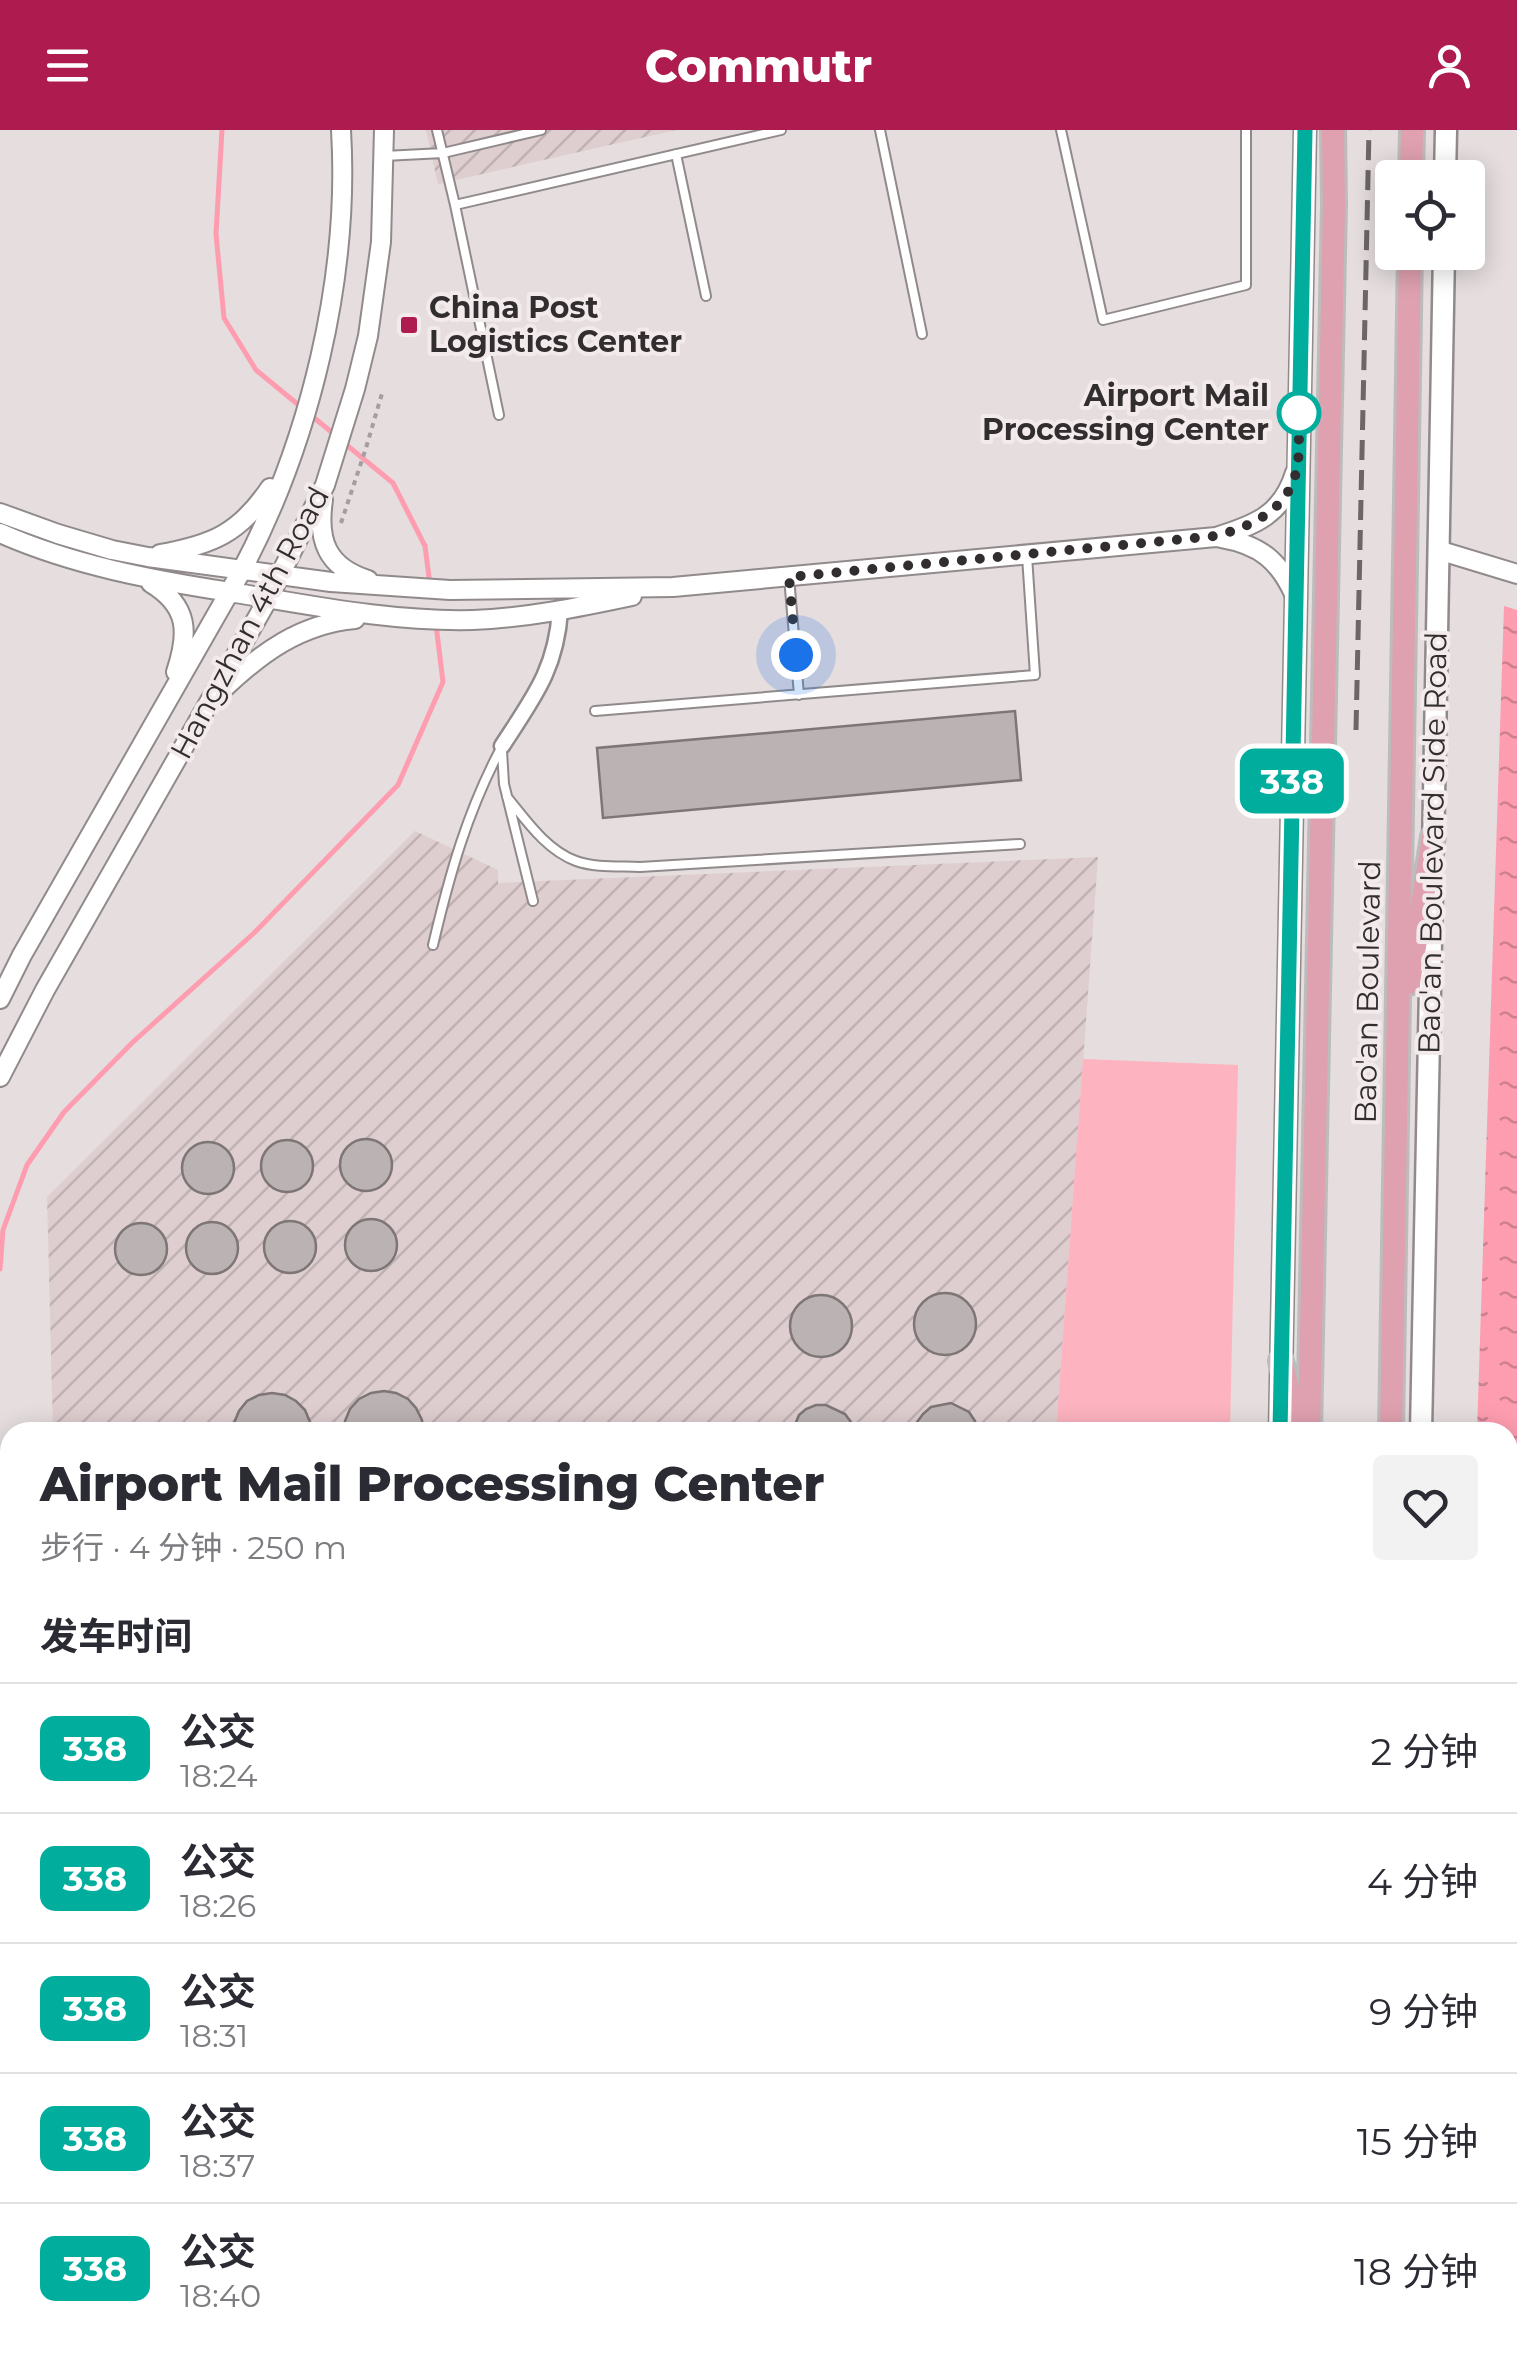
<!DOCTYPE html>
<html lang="zh">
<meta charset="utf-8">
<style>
:root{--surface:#fff;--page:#f2f2f3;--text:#2b2b33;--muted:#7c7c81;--line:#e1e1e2;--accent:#ae1c4f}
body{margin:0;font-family:Montserrat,"Noto Sans SC",sans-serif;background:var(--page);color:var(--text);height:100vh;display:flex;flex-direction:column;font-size:38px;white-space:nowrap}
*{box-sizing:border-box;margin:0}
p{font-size:32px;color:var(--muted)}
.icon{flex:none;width:55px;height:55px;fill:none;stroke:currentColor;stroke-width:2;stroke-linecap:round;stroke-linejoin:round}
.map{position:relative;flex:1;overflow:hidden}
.drawer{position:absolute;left:0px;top:1292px;width:1518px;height:932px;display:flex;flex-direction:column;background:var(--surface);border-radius:30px 30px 0 0;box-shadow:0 5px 25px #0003}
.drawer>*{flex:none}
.badge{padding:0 20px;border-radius:15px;font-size:35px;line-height:65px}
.buttons{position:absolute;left:1375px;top:30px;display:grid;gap:20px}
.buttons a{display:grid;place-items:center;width:110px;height:110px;border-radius:10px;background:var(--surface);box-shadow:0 5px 25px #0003;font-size:50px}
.you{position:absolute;width:50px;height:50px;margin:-25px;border:8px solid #fff;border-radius:50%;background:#1a73e8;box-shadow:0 0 0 15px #1a73e833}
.map>.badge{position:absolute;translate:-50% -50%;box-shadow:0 0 0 5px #fff}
h2{padding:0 40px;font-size:38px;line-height:90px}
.round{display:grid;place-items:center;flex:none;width:105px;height:105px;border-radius:10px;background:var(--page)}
.head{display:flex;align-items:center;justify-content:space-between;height:170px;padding:0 40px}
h1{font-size:48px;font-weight:800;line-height:75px}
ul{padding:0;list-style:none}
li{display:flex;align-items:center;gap:30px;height:130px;padding:0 40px;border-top:2px solid var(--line)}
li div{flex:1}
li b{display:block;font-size:38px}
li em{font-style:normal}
li .badge{min-width:110px;font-weight:700;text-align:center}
header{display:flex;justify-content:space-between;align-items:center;height:130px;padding:0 40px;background:var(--accent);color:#fff;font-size:45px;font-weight:800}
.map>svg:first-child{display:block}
</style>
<header><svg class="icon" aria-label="menu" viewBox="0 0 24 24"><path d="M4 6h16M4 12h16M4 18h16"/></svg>Commutr<svg class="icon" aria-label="person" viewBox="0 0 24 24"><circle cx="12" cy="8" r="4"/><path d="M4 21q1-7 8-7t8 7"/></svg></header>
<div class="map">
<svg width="1517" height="2223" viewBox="0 0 1517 2223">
<defs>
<pattern id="industrial-furrows" width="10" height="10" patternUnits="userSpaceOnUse" patternTransform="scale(2.5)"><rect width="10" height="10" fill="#dfced0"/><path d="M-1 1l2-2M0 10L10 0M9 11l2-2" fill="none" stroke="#c0b1b3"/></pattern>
<pattern id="water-ripples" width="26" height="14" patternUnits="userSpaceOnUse" patternTransform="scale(2.5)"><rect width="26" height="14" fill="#fe9db0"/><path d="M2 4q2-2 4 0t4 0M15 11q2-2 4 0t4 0" fill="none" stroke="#ce8090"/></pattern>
</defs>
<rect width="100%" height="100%" fill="#e5ddde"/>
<!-- industrial -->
<path fill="url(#industrial-furrows)" d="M426,0H676L438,54Z
M415,701L498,740V753L1098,727L1056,1302H53L47,1067Z"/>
<!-- grass -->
<path fill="#fdb3c0" d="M1083,929L1238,935L1230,1302H1056Z
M41,2215H1241L1242,2223H42Z"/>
<!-- water -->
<path fill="url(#water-ripples)" d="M1504,476L1517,480V1370L1508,1369V1302H1477Z
M1508,1426H1517V2054H1508Z"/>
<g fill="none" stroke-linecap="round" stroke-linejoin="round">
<!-- stream -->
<path stroke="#fe9db0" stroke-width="5" d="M222,0L216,104L224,188L256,240L335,305
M343,312L393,353L425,416L430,455
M0,1139L3,1100L27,1035L64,982L133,912L254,803L398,655L443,552L436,495
M0,1667L8,1836L4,2145L8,2223"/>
</g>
<!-- building -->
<path fill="#bab2b3" stroke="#7d7576" stroke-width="2.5" d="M1015,581L1021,650L603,688L597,618Z
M340 1035a26 26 0 1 1 52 0a26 26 0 1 1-52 0Z
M261 1036a26 26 0 1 1 52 0a26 26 0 1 1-52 0Z
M182 1038a26 26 0 1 1 52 0a26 26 0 1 1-52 0Z
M345 1115a26 26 0 1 1 52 0a26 26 0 1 1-52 0Z
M264 1117a26 26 0 1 1 52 0a26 26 0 1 1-52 0Z
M186 1118a26 26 0 1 1 52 0a26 26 0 1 1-52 0Z
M115 1119a26 26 0 1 1 52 0a26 26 0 1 1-52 0Z
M914 1194a31 31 0 1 1 62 0a31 31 0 1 1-62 0Z
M790 1196a31 31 0 1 1 62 0a31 31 0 1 1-62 0Z
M384,1261L396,1263L408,1269L416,1278L422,1290L423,1302H344L345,1291L350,1279L359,1269L371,1263Z
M272,1263L285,1265L296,1271L305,1280L310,1292L311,1302H233L234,1293L239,1281L247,1271L259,1265Z
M951,1273L969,1282L975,1291L978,1302H915L917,1292L923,1284L931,1277Z
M816,1275H826L845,1284L851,1292L854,1302H792L799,1285L806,1279Z"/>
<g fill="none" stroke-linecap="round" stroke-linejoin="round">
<!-- service casing -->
<g stroke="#918a8b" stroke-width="12">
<path id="service" d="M437,0L455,75L781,0
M880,0L922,204
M1061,0L1103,190L1246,155V0
M676,24L706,166
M384,26L443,23L541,0
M455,75L499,285
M789,447L799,565
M595,581L1035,545L1027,426
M502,621L504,654L533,771
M507,667C526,690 546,720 576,731C596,738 619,736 640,737L1020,714
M433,815C450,743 467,682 502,616"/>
</g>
<!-- minor casing -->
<g stroke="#918a8b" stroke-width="19">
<path id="minor" d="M502,616C533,568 556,540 560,481"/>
</g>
<!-- tertiary casing -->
<g stroke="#918a8b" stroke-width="22">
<path id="tertiary" d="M323,370C317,411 327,437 368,450
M0,383L58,404L112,420L148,427L331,452L450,460L673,457L1216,407C1255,395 1282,385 1295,343
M0,403C72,435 152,450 230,462C310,475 391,492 473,490C527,488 580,477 632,466
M1221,408C1260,415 1279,430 1295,466
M1438,420L1517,444
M160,424C212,415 240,403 270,358
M151,453C189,476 189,503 176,542
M222,560C261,523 300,494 355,489
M0,869L22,825L242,440C310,311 350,147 341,0
M0,947L45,860L268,469L325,355L355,259L368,206L381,112L384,0"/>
</g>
<!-- secondary casing -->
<g stroke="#918a8b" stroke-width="25">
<path id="secondary" d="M1445,48L1446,0
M1433,721L1444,122
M1280,1302L1305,0
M1421,1302L1432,760
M1291,2215L1292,2223
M1411,2223L1412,2215"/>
</g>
<!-- primary casing -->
<g stroke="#bdbcbc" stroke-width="28">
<path id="primary" d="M1411,48L1412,0
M1409,853L1433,707
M1281,1231L1299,1302
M1309,1302L1334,74L1333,0
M1391,1302L1410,122
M1319,2215L1320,2223
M1390,2215L1391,2223"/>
</g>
<!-- path -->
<path stroke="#a49e9f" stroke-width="4" stroke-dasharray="5 5" stroke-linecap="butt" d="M341,393L366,318L383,260"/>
<!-- service -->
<use href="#service" stroke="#fff" stroke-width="8"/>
<!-- minor -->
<use href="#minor" stroke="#fff" stroke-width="14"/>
<!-- tertiary -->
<use href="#tertiary" stroke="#fff" stroke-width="18"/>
<!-- secondary -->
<use href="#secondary" stroke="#fff" stroke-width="20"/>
<!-- primary -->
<use href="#primary" stroke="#dfa0af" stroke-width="22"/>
<!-- rail -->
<path stroke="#6c6667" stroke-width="5" stroke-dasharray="20 10" stroke-linecap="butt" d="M1356,600L1369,0"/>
</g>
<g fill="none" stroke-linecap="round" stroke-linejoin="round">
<!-- line casing -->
<g stroke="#fff" stroke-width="22">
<path id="line" d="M1280,1302L1305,0"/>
</g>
<!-- line -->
<use href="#line" stroke="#01ad9c" stroke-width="15"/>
<!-- walk -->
<path stroke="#322e2f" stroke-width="10" stroke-dasharray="0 18" d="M796,525L789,447L1216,406C1256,395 1293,377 1298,331C1300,315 1298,299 1299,283"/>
</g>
<!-- markers -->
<rect fill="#ae1c4f" stroke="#f3eaeb" stroke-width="4" x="399" y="185" width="20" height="20" rx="5"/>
<circle fill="#fff" stroke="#01ad9c" stroke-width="5" cx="1299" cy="283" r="20"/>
<g text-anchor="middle" stroke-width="8" stroke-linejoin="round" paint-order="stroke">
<!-- poi labels -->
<g font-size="30" font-weight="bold" fill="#322e2f" stroke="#f3eaeb" text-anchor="start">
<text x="429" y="188">China Post<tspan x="429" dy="34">Logistics Center</tspan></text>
</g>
<!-- stop labels -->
<g font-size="30" font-weight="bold" fill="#322e2f" stroke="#f3eaeb" text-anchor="end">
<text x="1269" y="276">Airport Mail<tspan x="1269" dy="34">Processing Center</tspan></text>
</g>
<!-- street labels -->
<g font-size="30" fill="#322e2f" stroke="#f3eaeb">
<text transform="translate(250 493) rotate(-62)" y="10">Hangzhan 4th Road</text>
<text transform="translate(1433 713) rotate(-89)" y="10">Bao'an Boulevard Side Road</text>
<text transform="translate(1368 862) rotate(-89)" y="10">Bao'an Boulevard</text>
</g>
</g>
</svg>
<div class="buttons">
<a><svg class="icon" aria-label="locate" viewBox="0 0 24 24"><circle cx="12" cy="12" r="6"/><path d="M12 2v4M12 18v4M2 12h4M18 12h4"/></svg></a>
</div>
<div class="you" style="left:796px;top:525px"></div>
<b class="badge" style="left:1292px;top:651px;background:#01ad9c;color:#fff">338</b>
<section class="drawer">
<div class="head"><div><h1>Airport Mail Processing Center</h1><p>步行 · 4 分钟 · 250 m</p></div><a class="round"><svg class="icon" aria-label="heart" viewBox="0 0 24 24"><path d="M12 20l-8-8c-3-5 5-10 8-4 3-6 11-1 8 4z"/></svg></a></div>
<h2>发车时间</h2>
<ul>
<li><span class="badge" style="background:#01ad9c;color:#fff">338</span><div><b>公交</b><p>18:24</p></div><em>2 分钟</em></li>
<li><span class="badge" style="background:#01ad9c;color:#fff">338</span><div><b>公交</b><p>18:26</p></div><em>4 分钟</em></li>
<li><span class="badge" style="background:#01ad9c;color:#fff">338</span><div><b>公交</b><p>18:31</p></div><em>9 分钟</em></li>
<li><span class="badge" style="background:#01ad9c;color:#fff">338</span><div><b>公交</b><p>18:37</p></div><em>15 分钟</em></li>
<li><span class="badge" style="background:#01ad9c;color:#fff">338</span><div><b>公交</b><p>18:40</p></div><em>18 分钟</em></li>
</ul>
</section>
</div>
